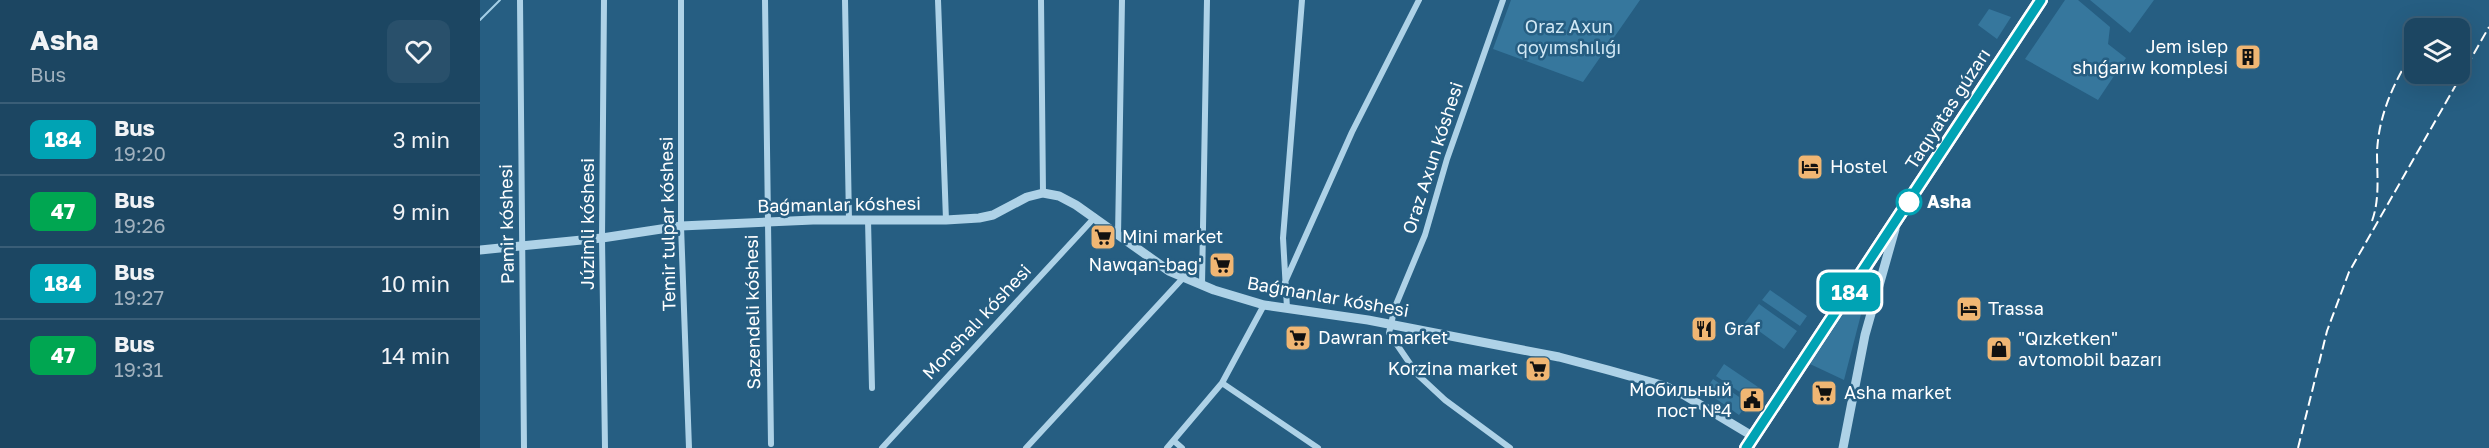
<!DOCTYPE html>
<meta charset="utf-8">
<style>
:root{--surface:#1c4662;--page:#29506b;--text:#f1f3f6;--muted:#a0b1be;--line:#3a5e77}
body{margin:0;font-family:"Golos Text",sans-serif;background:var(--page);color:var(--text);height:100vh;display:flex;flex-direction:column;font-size:22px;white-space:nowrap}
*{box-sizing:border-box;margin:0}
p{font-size:20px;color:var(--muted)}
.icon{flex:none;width:33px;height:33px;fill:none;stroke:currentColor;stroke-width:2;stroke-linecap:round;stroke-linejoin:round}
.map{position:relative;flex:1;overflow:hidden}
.drawer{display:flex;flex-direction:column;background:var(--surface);width:480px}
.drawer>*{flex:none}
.badge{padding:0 12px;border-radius:9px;font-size:21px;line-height:39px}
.tools{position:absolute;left:1924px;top:18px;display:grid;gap:12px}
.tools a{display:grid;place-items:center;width:66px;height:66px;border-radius:12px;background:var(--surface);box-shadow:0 6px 24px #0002,0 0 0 2px var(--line);font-size:30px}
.map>.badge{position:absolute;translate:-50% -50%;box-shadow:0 0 0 3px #fff}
.round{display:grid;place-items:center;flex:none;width:63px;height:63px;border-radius:12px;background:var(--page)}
.headline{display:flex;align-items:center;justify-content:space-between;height:102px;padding:0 30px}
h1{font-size:28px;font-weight:700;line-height:45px}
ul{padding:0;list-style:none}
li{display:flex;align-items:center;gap:18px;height:72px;padding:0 30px;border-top:2px solid var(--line)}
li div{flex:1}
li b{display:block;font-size:22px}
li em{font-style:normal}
li .badge{min-width:66px;font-weight:700;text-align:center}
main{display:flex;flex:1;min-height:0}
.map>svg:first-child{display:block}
</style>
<main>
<section class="drawer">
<div class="headline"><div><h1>Asha</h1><p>Bus</p></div><a class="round"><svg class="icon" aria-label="heart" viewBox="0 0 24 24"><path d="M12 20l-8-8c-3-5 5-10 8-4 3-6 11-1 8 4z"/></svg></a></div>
<ul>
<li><span class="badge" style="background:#00a3b4;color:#fff">184</span><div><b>Bus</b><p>19:20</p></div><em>3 min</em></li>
<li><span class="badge" style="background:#00a651;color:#fff">47</span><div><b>Bus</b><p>19:26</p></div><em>9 min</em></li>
<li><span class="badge" style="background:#00a3b4;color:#fff">184</span><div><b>Bus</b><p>19:27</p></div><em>10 min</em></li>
<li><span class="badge" style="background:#00a651;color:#fff">47</span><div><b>Bus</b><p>19:31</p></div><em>14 min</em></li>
</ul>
</section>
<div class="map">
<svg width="2009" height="448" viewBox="0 0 2009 448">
<rect width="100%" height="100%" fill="#265e82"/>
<!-- green -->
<path fill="#36779d" d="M1031,0H1160L1103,82L1013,49Z
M1585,0H1598L1630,27L1628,44L1646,58L1618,100L1545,59Z
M1610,0H1674L1650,33Z
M1509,9L1531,17L1517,39L1498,25Z
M1393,268L1364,380L1330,364Z
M1290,290L1327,316L1320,326L1282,300Z
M1279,304L1317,331L1304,349L1272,326L1264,324Z
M1244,364L1278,387L1270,399L1236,376Z
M1233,379L1268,403L1259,415L1225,391Z"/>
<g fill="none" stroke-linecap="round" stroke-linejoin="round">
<!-- stream -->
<path stroke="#a3cfe7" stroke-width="2" d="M0,20L20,0"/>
<!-- minor -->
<path stroke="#aed2e7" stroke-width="6" d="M40,0L44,448
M124,0L122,238L125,448
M201,0V226L209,448
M285,0L291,444
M365,0L369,220
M458,0L466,220
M561,0L563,193
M1023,0L967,159L945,235L915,307L909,333L937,374L965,400L1030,448
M388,220L392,388
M638,236L642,0
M805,282L872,132L939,0
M722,285L727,0
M807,308L803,238L822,0
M742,383L838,448
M694,441L702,448
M402,448L615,217
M546,448L703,278
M687,448L742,383L784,305"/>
<!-- tertiary -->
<path stroke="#aed2e7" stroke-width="9" d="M0,250L122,238L201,226L333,220H466L499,218L513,215L547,197L563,193L579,196L596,205L689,271L734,290L784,305L888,320L1079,357L1128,370L1185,386L1204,395L1274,437
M1363,448L1385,335L1415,229"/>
<!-- trunk -->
<path stroke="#f7fbfe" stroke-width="14" d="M1266,448L1561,0"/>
<!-- rail -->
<path stroke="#fff" stroke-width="2" stroke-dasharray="10 4.5" stroke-linecap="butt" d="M1946,28L1950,22
M1892,221C1900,199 1897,175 1897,152C1899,112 1915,81 1935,48
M1818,448L1847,331L1869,272L2009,27"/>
</g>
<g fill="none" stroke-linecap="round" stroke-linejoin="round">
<!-- line casing -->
<g stroke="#fff" stroke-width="14">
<path id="line" d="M1266,448L1561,0"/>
</g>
<!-- line -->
<use href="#line" stroke="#00a3b4" stroke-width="9"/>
</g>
<!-- icons -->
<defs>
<g id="building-square" transform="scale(1.35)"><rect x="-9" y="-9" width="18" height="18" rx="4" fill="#f0b673" stroke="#265e82"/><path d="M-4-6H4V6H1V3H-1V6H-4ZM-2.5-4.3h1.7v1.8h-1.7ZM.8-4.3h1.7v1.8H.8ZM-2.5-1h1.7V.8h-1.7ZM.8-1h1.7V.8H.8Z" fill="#111"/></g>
<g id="hotel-square" transform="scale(1.35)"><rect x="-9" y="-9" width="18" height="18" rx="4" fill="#f0b673" stroke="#265e82"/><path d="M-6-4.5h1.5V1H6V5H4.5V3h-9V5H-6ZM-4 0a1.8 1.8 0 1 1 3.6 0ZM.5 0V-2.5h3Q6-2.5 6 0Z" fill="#111"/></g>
<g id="supermarket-square" transform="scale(1.35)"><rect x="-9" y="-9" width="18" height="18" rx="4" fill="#f0b673" stroke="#265e82"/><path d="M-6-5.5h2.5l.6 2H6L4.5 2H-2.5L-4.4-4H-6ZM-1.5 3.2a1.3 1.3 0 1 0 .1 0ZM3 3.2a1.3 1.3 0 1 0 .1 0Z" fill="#111"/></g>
<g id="restaurant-square" transform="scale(1.35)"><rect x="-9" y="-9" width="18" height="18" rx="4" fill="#f0b673" stroke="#265e82"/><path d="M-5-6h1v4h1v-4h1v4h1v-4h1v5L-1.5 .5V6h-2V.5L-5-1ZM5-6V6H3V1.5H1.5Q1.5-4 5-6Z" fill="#111"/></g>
<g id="shop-square" transform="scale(1.35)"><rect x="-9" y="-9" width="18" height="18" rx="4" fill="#f0b673" stroke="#265e82"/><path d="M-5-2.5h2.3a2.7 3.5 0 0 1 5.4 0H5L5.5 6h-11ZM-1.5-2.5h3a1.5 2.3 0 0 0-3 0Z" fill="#111"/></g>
<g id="civic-square" transform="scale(1.35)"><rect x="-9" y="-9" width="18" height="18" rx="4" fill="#f0b673" stroke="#265e82"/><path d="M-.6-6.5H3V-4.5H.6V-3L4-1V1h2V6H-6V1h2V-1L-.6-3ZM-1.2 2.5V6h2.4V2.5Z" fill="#111"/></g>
</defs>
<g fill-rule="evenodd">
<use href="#building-square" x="1768" y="57"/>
<use href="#hotel-square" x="1330" y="167"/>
<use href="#supermarket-square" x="623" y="237"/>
<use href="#supermarket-square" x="742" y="265"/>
<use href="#hotel-square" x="1489" y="309"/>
<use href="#restaurant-square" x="1224" y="329"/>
<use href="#supermarket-square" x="818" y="338"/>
<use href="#shop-square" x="1519" y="349"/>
<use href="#supermarket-square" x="1058" y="369"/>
<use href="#supermarket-square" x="1344" y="393"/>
<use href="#civic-square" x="1272" y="400"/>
</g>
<!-- markers -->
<circle fill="#fff" stroke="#00a3b4" stroke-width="3" cx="1429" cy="202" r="12"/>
<g text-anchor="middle" stroke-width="5" stroke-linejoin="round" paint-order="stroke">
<!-- park labels -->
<g font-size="18" fill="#d1e8f5" stroke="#265e82">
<text x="1089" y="33">Oraz Axun<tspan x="1089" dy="21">qoyımshılıǵı</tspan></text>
</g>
<!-- poi labels -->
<g font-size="18" fill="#fff" stroke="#265e82" text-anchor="start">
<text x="1748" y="53" text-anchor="end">Jem islep<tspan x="1748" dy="21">shıǵarıw komplesi</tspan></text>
<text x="1350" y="173">Hostel</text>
<text x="642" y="243">Mini market</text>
<text x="722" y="271" text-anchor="end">Nawqan-bag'</text>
<text x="1508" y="315">Trassa</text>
<text x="1244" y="335">Graf</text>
<text x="838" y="344">Dawran market</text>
<text x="1538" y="345">"Qızketken"<tspan x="1538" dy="21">avtomobil bazarı</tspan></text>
<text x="1038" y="375" text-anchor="end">Korzina market</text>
<text x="1252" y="396" text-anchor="end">Мобильный<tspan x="1252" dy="21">пост №4</tspan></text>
<text x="1364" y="399">Asha market</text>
</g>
<!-- street labels -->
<g font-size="18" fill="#fff" stroke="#265e82">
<text transform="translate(1468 109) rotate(-57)" y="6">Taqıyatas gúzarı</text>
<text transform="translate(953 158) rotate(-72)" y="6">Oraz Axun kóshesi</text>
<text transform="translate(359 205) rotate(-1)" y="6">Baǵmanlar kóshesi</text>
<text transform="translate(27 224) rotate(-91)" y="6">Pamir kóshesi</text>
<text transform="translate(108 224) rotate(-90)" y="6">Júzimli kóshesi</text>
<text transform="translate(188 224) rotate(-91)" y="6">Temir tulpar kóshesi</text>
<text transform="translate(848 297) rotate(10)" y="6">Baǵmanlar kóshesi</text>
<text transform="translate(273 312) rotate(-91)" y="6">Sazendeli kóshesi</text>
<text transform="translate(497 322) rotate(-47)" y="6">Monshalı kóshesi</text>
</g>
<!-- stop labels -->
<g font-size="18" font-weight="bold" fill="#fff" stroke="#265e82" text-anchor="start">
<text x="1447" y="208">Asha</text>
</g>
</g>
</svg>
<div class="tools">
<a><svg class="icon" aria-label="layers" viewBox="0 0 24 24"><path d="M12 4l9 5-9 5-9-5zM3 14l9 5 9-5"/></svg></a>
</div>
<b class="badge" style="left:1370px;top:292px;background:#00a3b4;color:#fff">184</b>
</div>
</main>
